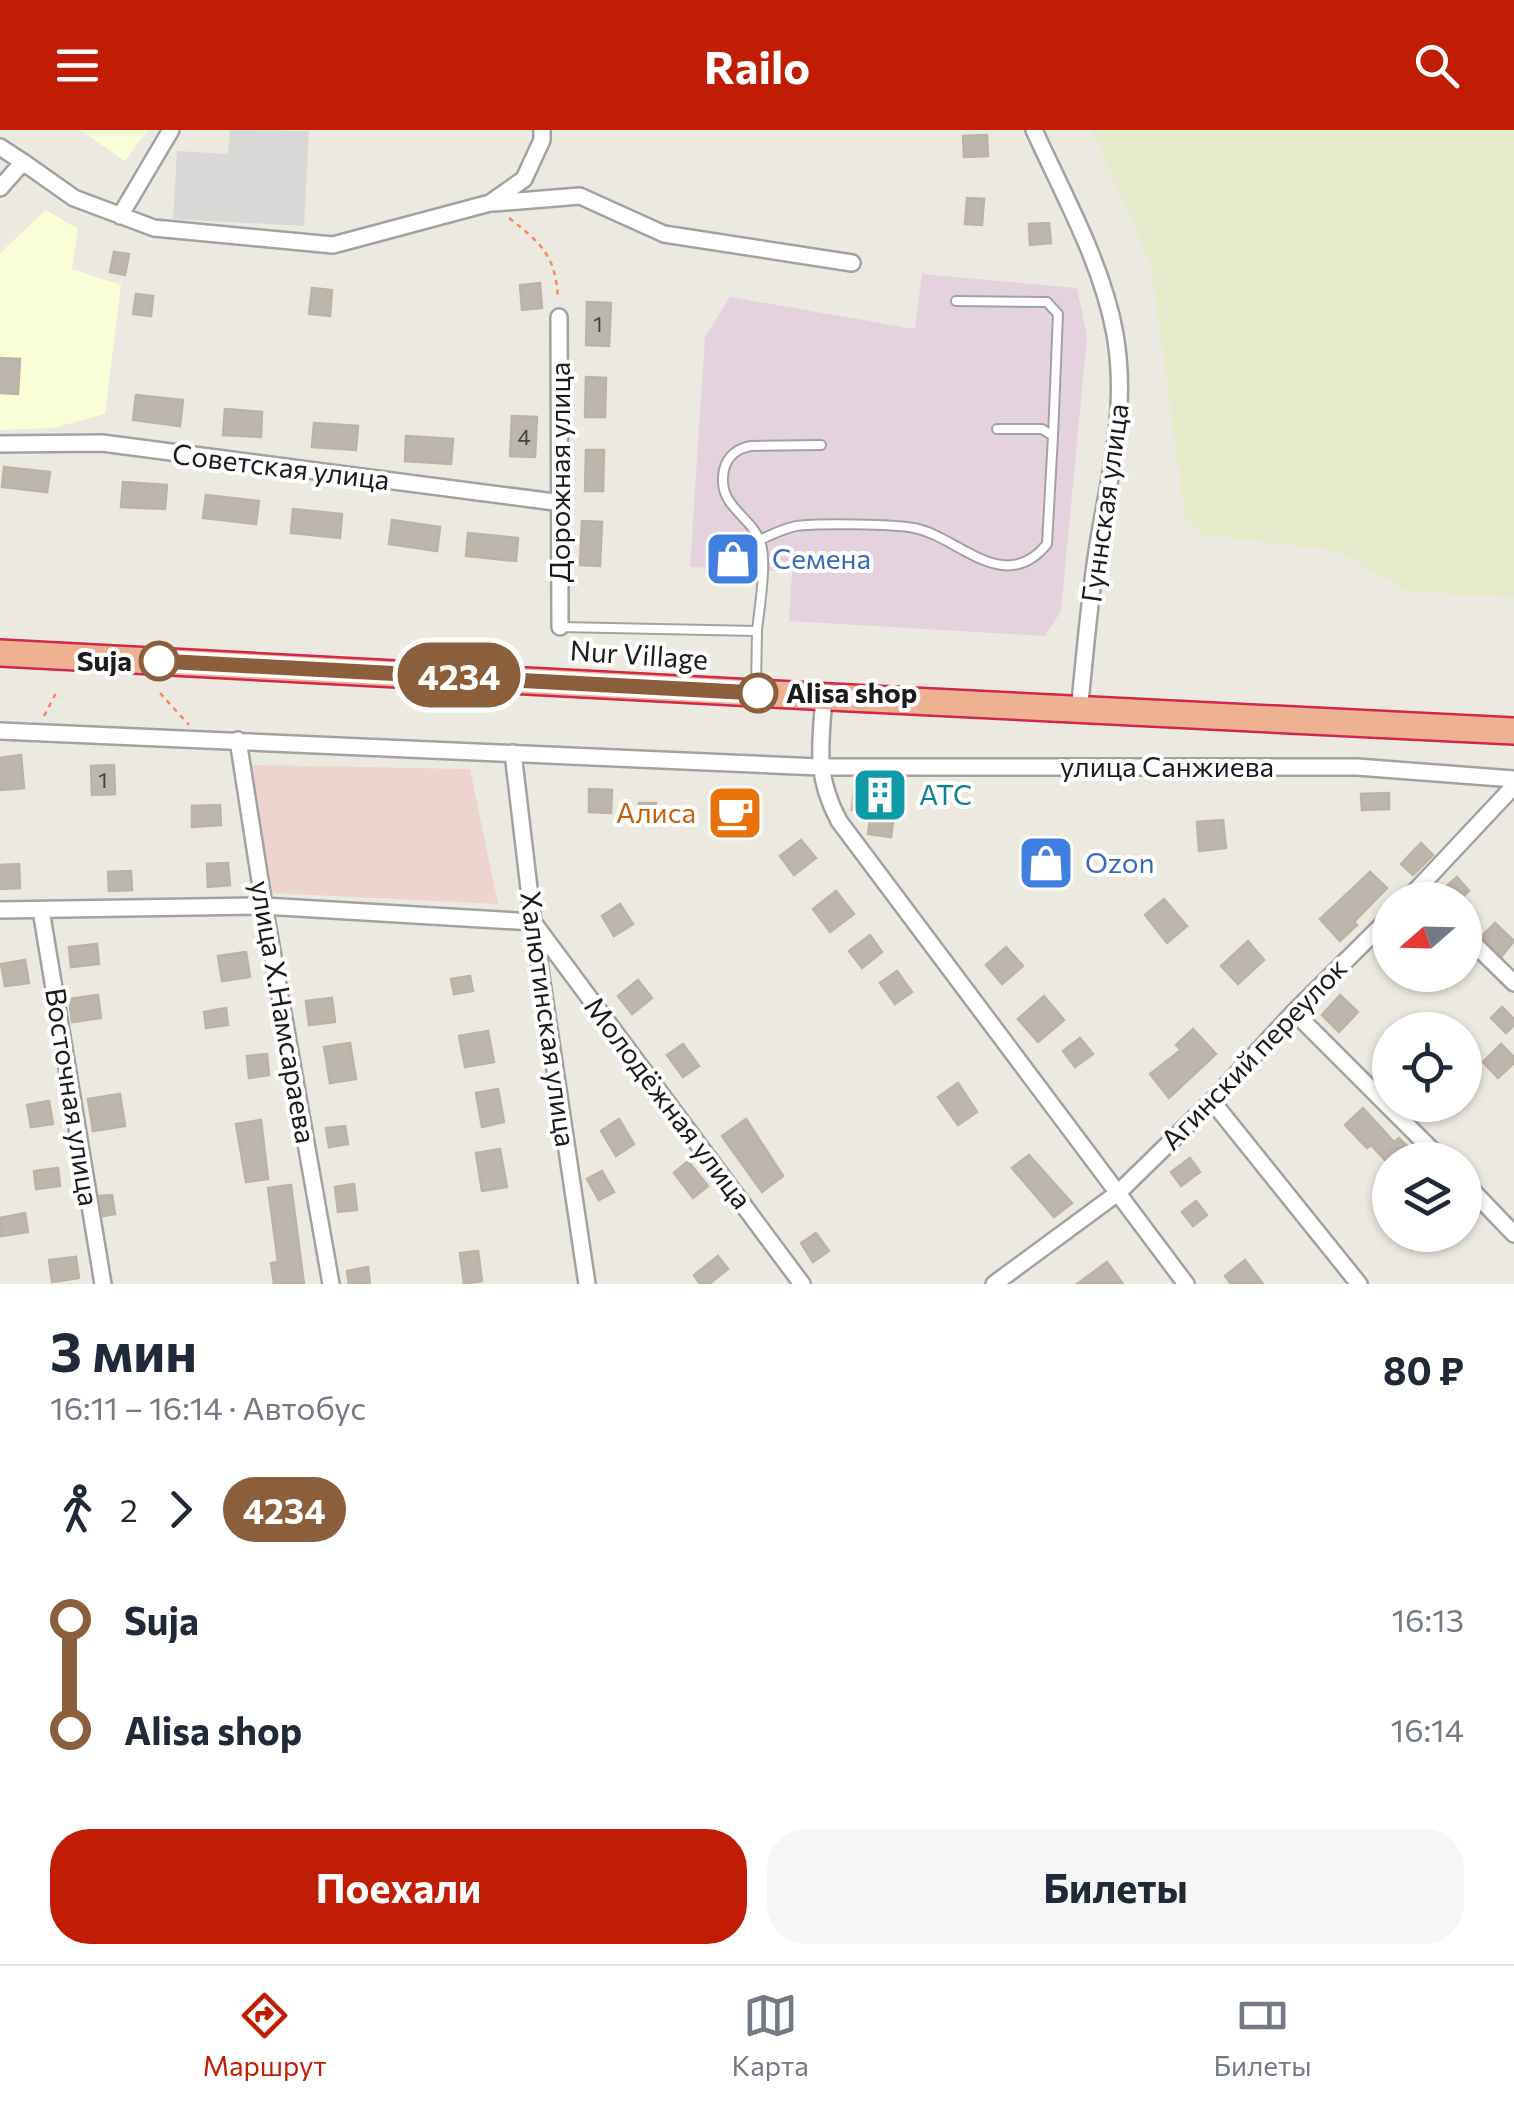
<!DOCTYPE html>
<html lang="ru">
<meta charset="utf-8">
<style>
:root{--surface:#fff;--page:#f6f6f7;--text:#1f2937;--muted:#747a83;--line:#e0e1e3;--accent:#c11c04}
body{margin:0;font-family:Commissioner,sans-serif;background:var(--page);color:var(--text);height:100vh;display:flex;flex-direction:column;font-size:38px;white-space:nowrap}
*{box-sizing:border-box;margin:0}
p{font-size:32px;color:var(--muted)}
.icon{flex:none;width:55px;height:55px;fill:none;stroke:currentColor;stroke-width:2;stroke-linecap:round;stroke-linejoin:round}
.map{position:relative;height:1154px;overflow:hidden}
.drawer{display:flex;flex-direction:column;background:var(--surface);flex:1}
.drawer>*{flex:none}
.badge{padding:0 20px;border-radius:32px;font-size:35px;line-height:65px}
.needle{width:65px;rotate:250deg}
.fabs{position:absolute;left:1372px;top:752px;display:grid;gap:20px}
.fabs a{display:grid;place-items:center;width:110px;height:110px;border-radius:50%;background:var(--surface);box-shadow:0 2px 8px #0004;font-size:50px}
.map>.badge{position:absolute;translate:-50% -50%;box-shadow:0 0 0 5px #fff}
.legs{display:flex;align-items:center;gap:15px;height:110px;padding:0 50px;font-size:32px}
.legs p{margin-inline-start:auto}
.headline{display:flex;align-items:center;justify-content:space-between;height:170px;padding:0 50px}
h1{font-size:55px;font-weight:700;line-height:75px}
.action{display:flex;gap:20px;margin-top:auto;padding:20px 50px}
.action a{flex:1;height:115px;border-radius:40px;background:var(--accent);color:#fff;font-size:40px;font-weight:700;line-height:115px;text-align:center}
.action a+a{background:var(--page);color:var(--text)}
ul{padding:0 50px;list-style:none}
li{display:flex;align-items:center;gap:35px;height:110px;font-size:38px}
li i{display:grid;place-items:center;width:15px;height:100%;margin:0 12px;background:currentColor}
li i::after{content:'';width:25px;height:25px;margin:-12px;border:8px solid;border-radius:50%;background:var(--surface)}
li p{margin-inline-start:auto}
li:first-child i{background:linear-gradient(#0000 50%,currentColor 0)}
li:last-child i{background:linear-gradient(currentColor 50%,#0000 0)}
header{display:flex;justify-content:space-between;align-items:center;height:130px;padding:0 50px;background:var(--accent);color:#fff;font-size:45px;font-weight:700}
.dock{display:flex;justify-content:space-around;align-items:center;height:140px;border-top:2px solid var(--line);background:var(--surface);font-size:28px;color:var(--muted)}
.dock a{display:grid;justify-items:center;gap:5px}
.dock .selected{color:var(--accent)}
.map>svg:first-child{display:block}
</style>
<header><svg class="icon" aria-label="menu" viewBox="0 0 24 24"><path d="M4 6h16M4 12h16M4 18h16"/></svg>Railo<svg class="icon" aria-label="search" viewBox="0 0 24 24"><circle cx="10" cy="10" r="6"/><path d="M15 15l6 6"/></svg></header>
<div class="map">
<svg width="1514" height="1154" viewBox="0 0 1514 1154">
<rect width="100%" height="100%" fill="#eceae0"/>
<!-- residential -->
<path fill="#d9d8d7" d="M230,0L309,1L304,96L173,89L177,21L228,24Z"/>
<!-- commercial -->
<path fill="#edd4cf" d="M249,635L470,639L498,774L271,763Z"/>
<!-- industrial -->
<path fill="#e5d2df" d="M922,144L1077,158L1087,207L1061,481L1045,506L789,491L792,442L690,437L705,207L730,167L915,199Z"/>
<!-- education -->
<path fill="#f9fed7" d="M80,0H148L125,31Z
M46,80L78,99L72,139L121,155L105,284L53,298L0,300V123Z"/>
<!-- farmland -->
<path fill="#e5ebcb" d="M1092,0H1514V468L1407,461L1337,421L1201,404L1185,386L1151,135Z"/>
<!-- building -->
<path fill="#bcb6ad" stroke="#bdb2a3" stroke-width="2.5" d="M987,5L988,26L964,27L963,6Z
M967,68L984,69L982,95L965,94Z
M1049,93L1051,113L1030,115L1029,94Z
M114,122L129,124L125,145L110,142Z
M540,153L542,178L522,180L520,155Z
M312,158L332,160L330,186L309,184Z
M136,164L153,166L151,186L133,184Z
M587,172L611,173L609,216L586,215Z
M0,228L20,229L18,264L0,263Z
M586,247L606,248L605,287H585Z
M136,265L183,270L180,296L133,290Z
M225,279L262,282L261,307L223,305Z
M512,286L537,287L535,327L510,326Z
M314,293L358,296L356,320L312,317Z
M406,306L453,309L451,334L405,331Z
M586,320H604L603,361H585Z
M4,337L50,342L47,362L2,357Z
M123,352L167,355L165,379L121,377Z
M206,365L259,371L256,394L203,388Z
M293,379L342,384L340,408L291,403Z
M392,390L440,397L437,421L389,414Z
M582,391L602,392L600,436L580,435Z
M468,403L518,408L516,431L466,426Z
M21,625L24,658L0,660V628Z
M114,635L115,664L92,665L91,636Z
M854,655L889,658L887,683L894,684L891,707L868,704L871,682L852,680Z
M589,659L612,660L611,683L589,682Z
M1389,663V679L1362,680L1361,664Z
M639,673H656L655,695L638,694Z
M220,675L221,695L192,697V676Z
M1223,690L1226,718L1199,721L1197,692Z
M801,710L816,728L794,745L780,726Z
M1421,713L1433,725L1413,745L1401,734Z
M1039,715H1061V738L1039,737Z
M228,733L230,755L208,757L207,734Z
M19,734L20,758L0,759V735Z
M131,741L132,760L109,761L108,742Z
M1370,742L1387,758L1354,792L1357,795L1340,811L1320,789Z
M1457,747L1469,761L1459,770H1451L1442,760Z
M836,761L854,784L830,802L813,779Z
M1164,769L1187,796L1167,813L1145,785Z
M620,774L633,794L614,806L602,786Z
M1495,793L1514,811L1502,826L1482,806Z
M870,805L882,822L862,838L849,821Z
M1248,811L1264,830L1238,854L1221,836Z
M97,814L99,834L71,837L69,817Z
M1006,817L1023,836L1002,854L986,835Z
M246,822L250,847L222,851L218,826Z
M25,830L29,853L5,856L1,834Z
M897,841L912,862L895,874L880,853Z
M470,846L473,861L454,864L451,849Z
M638,850L652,868L632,884L618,866Z
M98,865L101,888L72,892L69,869Z
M1340,865L1358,882L1339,902L1322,885Z
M1044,866L1064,890L1038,912L1018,889Z
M332,868L335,892L309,895L306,871Z
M1502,877L1514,889V895L1506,903L1491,888Z
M226,878L228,895L206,898L204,882Z
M1193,899L1216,924L1169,968L1150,944L1181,920L1176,915Z
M488,901L494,932L465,937L459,906Z
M1080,908L1093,924L1075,937L1063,921Z
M350,913L356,949L330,953L324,917Z
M683,914L699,936L683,947L667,925Z
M1501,914L1514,927V933L1498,948L1483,932Z
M267,924L269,945L249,948L247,926Z
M958,953L977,982L958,995L938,967Z
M498,959L504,992L482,997L476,963Z
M120,964L125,996L93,1001L88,969Z
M49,971L53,994L31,997L27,975Z
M1363,978L1394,1012L1399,1008L1421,1030H1385L1371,1015L1367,1018L1345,995Z
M619,989L634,1014L616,1026L601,1001Z
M746,989L783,1046L762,1062L722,1006Z
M261,990L268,1049L246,1052L236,994Z
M345,996L348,1014L329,1017L326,998Z
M500,1019L507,1057L482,1061L476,1023Z
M1029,1025L1072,1073L1054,1087L1012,1038Z
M1190,1028L1200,1042L1181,1056L1171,1042Z
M688,1031L708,1056L693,1068L674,1043Z
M58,1038L60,1056L36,1059L34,1041Z
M602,1041L614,1062L599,1070L587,1049Z
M354,1054L357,1080L338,1082L335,1057Z
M291,1055L304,1154H274L271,1133L278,1132L268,1058Z
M112,1065L115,1084L103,1086L100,1066Z
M1196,1071L1207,1085L1193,1096L1182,1082Z
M25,1083L28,1102L1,1106L0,1088Z
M816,1103L829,1121L813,1132L801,1113Z
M478,1121L482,1151L464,1154L460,1123Z
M718,1126L728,1139L709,1154H700L694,1145Z
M76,1127L79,1148L52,1152L49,1130Z
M1245,1130L1263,1154H1231L1225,1146Z
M1107,1132L1123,1154H1077Z
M368,1137L370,1154H349L347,1141Z"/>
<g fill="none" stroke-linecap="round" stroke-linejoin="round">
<!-- service casing -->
<g stroke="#a2a2a2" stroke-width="12">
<path id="service" d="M956,171L1047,172L1058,184L1053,306
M760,410C772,404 783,399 796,396C817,393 893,394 914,398C958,406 1004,467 1047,414L1053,306L1042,299H997
M560,497L757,501C759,479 767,435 761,414C752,385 716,377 724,340C727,326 738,318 751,316L821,315
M756,557L757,501"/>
</g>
<!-- minor casing -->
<g stroke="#a2a2a2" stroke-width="20">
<path id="minor" d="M1034,0C1064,66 1102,133 1115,204C1128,280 1110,342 1098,415C1089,470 1085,526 1079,581
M0,17L23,32
M0,58L23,32L74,68L154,98L333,115L490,73L524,49L542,10V0
M494,73L580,66L664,104L852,133
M120,86L171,0
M559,187L560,497
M0,314L102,313L562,373
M824,568C820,617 815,646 839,691L1186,1154
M0,601L819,637H1357L1514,649
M238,610L264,776L331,1154
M513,623L533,792L587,1154
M1407,770L1514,656
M0,780L264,776L533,792L802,1154
M41,780L103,1154
M1465,805L1514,853
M1294,882L1442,1030
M1212,971L1359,1154
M1465,1053L1514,1104
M994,1154L1119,1062L1212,971L1294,882L1390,787"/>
</g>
<!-- trunk casing -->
<g stroke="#d0274b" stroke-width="30">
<path id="trunk" d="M0,523C505,549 1009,578 1514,601"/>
</g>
<!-- path -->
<path stroke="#f68867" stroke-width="2.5" stroke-dasharray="5 5" stroke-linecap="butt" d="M509,88C542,114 556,126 558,170
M160,563L189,595
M44,586L57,561"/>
<!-- service -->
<use href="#service" stroke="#fff" stroke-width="8"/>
<!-- minor -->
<use href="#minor" stroke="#fff" stroke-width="15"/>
<!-- trunk -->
<use href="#trunk" stroke="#eeb292" stroke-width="25"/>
</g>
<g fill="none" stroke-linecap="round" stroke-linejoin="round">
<!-- line-1 casing -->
<g stroke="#fff" stroke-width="22">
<path id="line-1" d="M159,531L758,563"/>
</g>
<!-- line-1 -->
<use href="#line-1" stroke="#8b5e3c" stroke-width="15"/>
</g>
<!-- icons -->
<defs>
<g id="shop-square" transform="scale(2.875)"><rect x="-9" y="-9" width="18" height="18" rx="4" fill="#3f7fe0" stroke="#fff"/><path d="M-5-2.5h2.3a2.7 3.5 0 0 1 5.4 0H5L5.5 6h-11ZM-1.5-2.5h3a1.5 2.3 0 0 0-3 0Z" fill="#fff"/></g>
<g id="building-square" transform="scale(2.875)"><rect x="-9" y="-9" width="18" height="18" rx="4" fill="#0f9aa8" stroke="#fff"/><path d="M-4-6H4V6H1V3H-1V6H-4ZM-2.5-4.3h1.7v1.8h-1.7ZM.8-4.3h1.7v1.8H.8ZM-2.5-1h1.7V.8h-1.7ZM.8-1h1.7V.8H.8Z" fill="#fff"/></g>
<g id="cafe-square" transform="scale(2.875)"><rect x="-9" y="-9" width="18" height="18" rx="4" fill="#e8710a" stroke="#fff"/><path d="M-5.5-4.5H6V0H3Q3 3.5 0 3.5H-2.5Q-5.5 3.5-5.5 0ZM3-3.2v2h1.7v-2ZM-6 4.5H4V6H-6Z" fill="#fff"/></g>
</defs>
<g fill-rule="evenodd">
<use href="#shop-square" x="733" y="429"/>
<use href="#building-square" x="880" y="665"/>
<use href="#cafe-square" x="735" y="683"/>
<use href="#shop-square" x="1046" y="733"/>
</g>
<!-- markers -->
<g fill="#fff" stroke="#8b5e3c" stroke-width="5">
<circle cx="159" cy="531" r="18"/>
<circle cx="758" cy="563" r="18"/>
</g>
<g text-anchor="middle" stroke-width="8" stroke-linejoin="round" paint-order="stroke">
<!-- number labels -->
<g font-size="22" fill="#434240">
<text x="598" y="202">1</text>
<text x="524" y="315">4</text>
<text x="103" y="658">1</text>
</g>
<!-- street labels -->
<g font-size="28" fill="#1b1b1b" stroke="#fff">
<text transform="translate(281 337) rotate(7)" y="10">Советская улица</text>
<text transform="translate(560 342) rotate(-90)" y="10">Дорожная улица</text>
<text transform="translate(1105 373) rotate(-82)" y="10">Гуннская улица</text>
<text transform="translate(639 525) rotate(4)" y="10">Nur Village</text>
<text x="1167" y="647">улица Санжиева</text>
<text transform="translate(283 882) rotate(80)" y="10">улица Х.Намсараева</text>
<text transform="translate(548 889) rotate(82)" y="10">Халютинская улица</text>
<text transform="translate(1254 924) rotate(-46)" y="10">Агинский переулок</text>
<text transform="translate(72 967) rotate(81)" y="10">Восточная улица</text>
<text transform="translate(668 973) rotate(53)" y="10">Молодёжная улица</text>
</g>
<!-- shop labels -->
<g font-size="28" fill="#366cbe" stroke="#fff" text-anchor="start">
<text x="772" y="439">Семена</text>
<text x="1085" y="743">Ozon</text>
</g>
<!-- stop labels -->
<g font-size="28" font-weight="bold" fill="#1b1b1b" stroke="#fff" text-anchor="end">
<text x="132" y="541">Suja</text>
<text x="786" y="573" text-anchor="start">Alisa shop</text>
</g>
<!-- culture labels -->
<g font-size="28" fill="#0d838f" stroke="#fff" text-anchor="start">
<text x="919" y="675">АТС</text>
</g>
<!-- food labels -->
<g font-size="28" fill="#c56008" stroke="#fff" text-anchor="end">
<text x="696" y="693">Алиса</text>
</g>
</g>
</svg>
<div class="fabs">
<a><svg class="needle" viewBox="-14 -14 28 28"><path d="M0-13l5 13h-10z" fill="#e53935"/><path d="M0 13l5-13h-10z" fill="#747a83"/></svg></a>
<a><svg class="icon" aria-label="locate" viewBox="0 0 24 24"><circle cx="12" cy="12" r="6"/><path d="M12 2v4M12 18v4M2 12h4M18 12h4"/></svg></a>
<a><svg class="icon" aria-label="layers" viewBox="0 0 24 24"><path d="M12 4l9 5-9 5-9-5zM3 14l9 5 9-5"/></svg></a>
</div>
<b class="badge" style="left:459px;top:545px;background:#8b5e3c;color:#fff">4234</b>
</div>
<section class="drawer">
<div class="headline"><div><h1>3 мин</h1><p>16:11 – 16:14 · Автобус</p></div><b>80 ₽</b></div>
<div class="legs"><svg class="icon" aria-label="walk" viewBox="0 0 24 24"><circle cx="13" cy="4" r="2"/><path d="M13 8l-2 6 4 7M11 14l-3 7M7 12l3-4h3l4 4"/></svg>2<svg class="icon" aria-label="forward" viewBox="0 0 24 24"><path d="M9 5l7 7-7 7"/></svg><b class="badge" style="background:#8b5e3c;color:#fff">4234</b></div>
<ul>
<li><i style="color:#8b5e3c"></i><b>Suja</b><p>16:13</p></li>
<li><i style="color:#8b5e3c"></i><b>Alisa shop</b><p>16:14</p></li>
</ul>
<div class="action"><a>Поехали</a><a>Билеты</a></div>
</section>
<nav class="dock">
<a class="selected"><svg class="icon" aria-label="directions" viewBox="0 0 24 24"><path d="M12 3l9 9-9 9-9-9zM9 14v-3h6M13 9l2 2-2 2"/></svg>Маршрут</a>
<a><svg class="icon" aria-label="map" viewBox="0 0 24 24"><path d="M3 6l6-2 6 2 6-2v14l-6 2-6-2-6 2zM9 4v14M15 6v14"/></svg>Карта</a>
<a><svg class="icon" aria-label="tickets" viewBox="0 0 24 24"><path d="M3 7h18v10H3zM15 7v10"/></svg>Билеты</a>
</nav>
